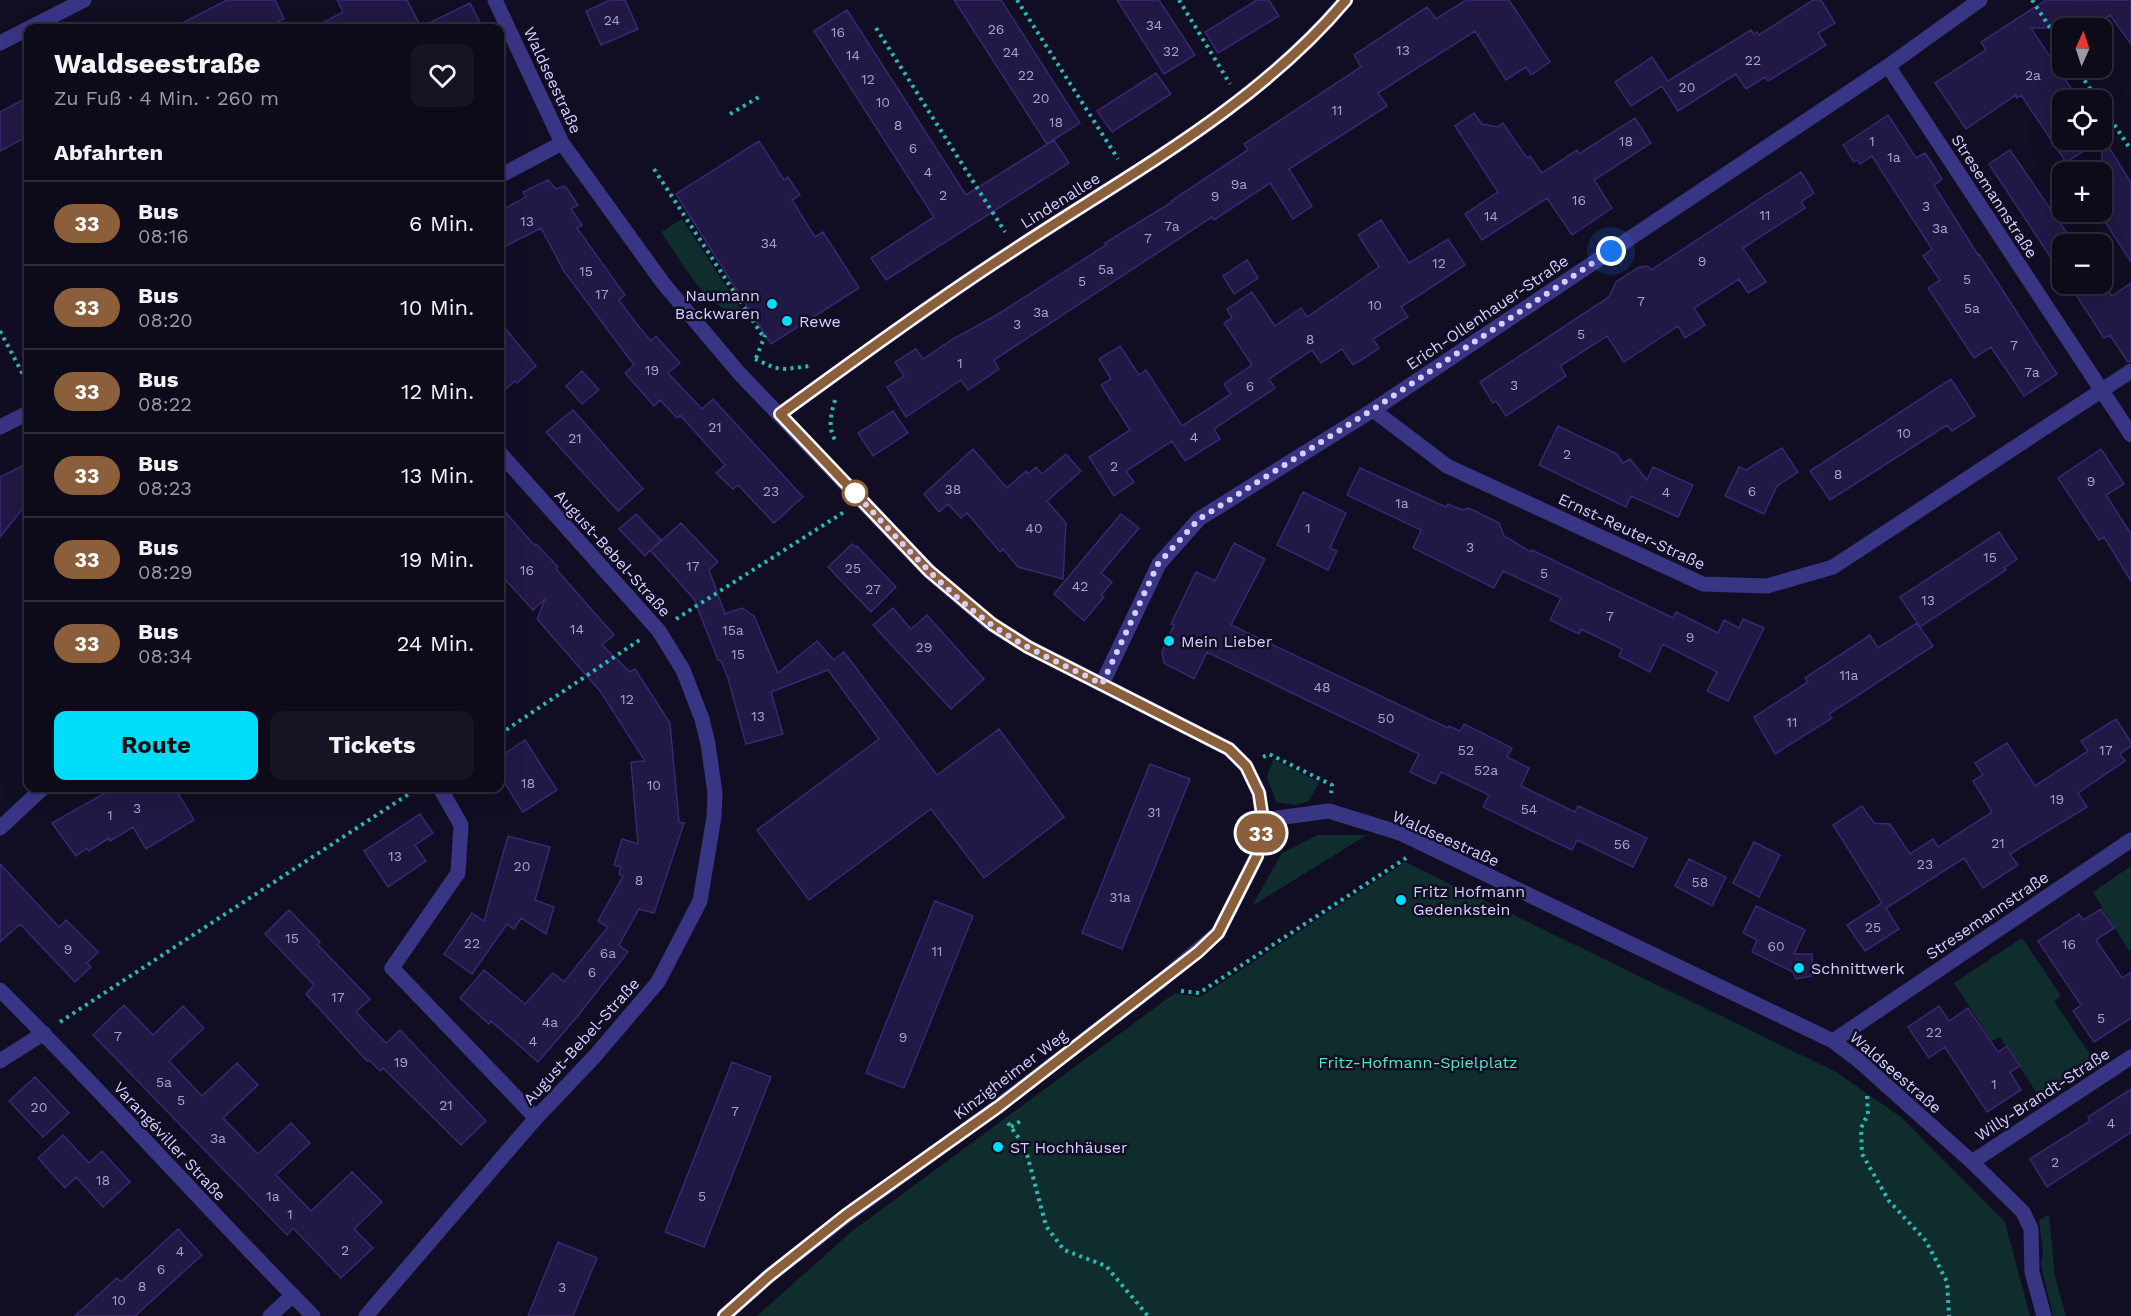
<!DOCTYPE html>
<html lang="de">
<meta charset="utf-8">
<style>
:root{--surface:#0d0a1a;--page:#161323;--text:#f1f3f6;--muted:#9a9aa2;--line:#2d2b39;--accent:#00ddfa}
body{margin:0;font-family:"Work Sans",sans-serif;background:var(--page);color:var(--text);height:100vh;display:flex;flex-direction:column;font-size:22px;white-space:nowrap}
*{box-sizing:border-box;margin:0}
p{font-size:20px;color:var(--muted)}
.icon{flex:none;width:33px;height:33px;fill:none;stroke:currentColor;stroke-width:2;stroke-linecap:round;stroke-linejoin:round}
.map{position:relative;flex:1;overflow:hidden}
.panel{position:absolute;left:24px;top:24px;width:480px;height:768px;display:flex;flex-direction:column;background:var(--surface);border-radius:12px;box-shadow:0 6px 24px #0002,0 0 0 2px var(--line)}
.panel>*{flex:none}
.badge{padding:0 12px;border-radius:20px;font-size:21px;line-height:39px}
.needle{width:39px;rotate:3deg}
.buttons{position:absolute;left:2052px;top:18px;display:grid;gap:12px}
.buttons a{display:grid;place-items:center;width:60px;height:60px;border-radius:12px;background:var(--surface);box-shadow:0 6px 24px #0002,0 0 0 2px var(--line);font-size:30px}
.you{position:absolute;width:30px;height:30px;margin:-15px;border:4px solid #fff;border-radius:50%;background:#1a73e8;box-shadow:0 0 0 9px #1a73e833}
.map>.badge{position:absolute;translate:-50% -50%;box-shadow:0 0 0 3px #fff}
h2{padding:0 30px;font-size:22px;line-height:54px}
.round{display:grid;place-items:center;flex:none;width:63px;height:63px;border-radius:12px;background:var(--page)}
.head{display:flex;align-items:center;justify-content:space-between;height:102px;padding:0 30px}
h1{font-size:28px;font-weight:700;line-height:45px}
.cta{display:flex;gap:12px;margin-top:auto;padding:12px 30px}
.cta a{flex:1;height:69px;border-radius:12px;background:var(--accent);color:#111;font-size:24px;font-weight:700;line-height:69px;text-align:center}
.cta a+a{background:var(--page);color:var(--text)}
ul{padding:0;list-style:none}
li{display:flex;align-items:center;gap:18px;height:84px;padding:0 30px;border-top:2px solid var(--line)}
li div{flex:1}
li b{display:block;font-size:22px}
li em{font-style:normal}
li .badge{min-width:66px;font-weight:700;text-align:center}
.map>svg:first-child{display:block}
</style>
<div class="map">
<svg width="2131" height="1316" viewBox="0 0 2131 1316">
<rect width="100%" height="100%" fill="#110d23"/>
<!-- green -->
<path fill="#0f2d2d" d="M682,219L741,309L734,314C700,300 681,260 661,232Z
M1273,759L1319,782L1309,801L1296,805L1276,802L1267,777Z
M1318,835H1367L1252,906L1282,853Z
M1405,862L1836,1072L1901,1117L2005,1222L2030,1316H757L851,1232L1175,993L1200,997Z
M2131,866V950L2129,951L2093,892Z
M2022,938L2061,996L2054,1001L2093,1059L2038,1095L2000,1037L1992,1041L1954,983Z
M2049,1215L2055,1276L2066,1316H2053L2041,1265L2043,1250L2039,1220Z"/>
<!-- building -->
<path fill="#211845" stroke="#382872" stroke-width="1.5" d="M227,0H275L284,19L266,28H173Z
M337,0H407L421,27L470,3L483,28H313L343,12Z
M610,0H625L638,29L601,45L586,11Z
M954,0H1001L1080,123L1047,144Z
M1117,0H1159L1195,55L1164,74Z
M1257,0H1269L1279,16L1218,53L1205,32Z
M1466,0H1509L1550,62L1531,75L1526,67L1506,80L1475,31L1378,93L1387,106L1289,169L1312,206L1293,219L1270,183L1214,220L1212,217L994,360L999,369L968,390L961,380L906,417L887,387L904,376L895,362L916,349L923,359L953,339L995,316L1106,245L1105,243L1172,202L1171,201L1248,150L1244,144L1361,67L1354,55L1427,7L1436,19Z
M1813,0H1821L1835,23L1818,33L1826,45L1768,81L1765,77L1746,89L1736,74L1678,111L1662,86L1631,106L1615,82L1652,57L1668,81L1751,30L1754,34L1757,32L1759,35Z
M2046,0H2131V44L2110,15L2090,28H2031L2079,100H2062V140H2102V136L2131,183V262L2102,217V140L2066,162L2021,95L2017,98L2016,95L1966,129L1935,83L1986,50L1981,42Z
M847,10L966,195L1054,140L1069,163L886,280L871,258L934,217L814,31Z
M1156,73L1171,94L1112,132L1097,111Z
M28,97V136L0,151V112Z
M1474,113L1482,124L1498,127L1503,123L1527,158L1530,156L1542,173L1577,150L1579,154L1635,118L1651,143L1594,180L1612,208L1572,235L1547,198L1482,240L1465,214L1498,192L1455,126Z
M1888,115L1916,158L1925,153L1934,166L1942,179L1934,185L1978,255L1979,254L1994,277L2057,374L2024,396L1991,347L1974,358L1928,288L1940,280L1923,256L1932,249L1872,156L1860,164L1857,160L1854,162L1843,145Z
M759,141L784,180L788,177L800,195L792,200L815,237L823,232L859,288L771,344L676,194Z
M2010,150L2074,243L2062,244V251L2051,258L1989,164Z
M1801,172L1814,193L1801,202L1805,208L1743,248L1766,282L1748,293L1739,279L1694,308L1705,325L1685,338L1678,326L1624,362L1607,336L1560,366L1566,376L1506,416L1496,401L1493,403L1480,382L1609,297L1616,282L1639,267L1648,266L1651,270Z
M548,180L556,189L565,186L578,205L571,209L582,225L577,228L625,295L619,300L635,322L651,341L656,336L680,363L668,373L702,409L713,399L803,497L774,523L738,485L733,489L716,473L725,465L680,415L677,418L660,400L654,406L625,373L634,365L564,271L541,228L500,249V211L526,197L523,192Z
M1381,220L1409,263L1448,239L1465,265L1401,307L1408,317L1373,339L1379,348L1366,357L1353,365L1342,349L1321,363L1312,350L1269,379L1275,388L1214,429L1220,439L1185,461L1172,441L1126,471L1134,482L1114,496L1089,457L1130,430L1101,385L1111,379L1099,359L1120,346L1139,375L1146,370L1182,426L1231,394L1224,384L1252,365L1224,323L1232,318L1227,309L1252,292L1275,326L1301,308L1307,317L1379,267L1358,235Z
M1247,260L1258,278L1234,294L1223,276Z
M2102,282L2112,296L2131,283V361L2128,362L2110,335L2104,338L2076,295L2093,284Z
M500,322L536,366L517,383L515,381L500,394Z
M582,371L599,390L582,404L566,386Z
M1951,379L1975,416L1952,431L1947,425L1830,500L1810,471Z
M573,410L643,489L618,511L546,432Z
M893,411L908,433L873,456L858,433Z
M1558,426L1617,454L1623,463L1630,459L1647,480L1653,467L1693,485L1678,517L1631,496L1626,507L1539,465Z
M1782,448L1798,472L1777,486L1764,514L1725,496L1739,467L1746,470Z
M973,449L1007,488L1026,471L1028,474L1036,467L1042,474L1066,454L1081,471L1047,501L1066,523L1063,579L1018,567L1003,549L1000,552L967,513L961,518L948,504L939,512L924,494Z
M2101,449L2124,484L2106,495L2131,534V581L2104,537L2099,540L2058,478Z
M28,463V502L0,537V477Z
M1360,468L1446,507L1448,504L1462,510L1469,508L1499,523L1504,536L1531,552L1532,550L1673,618L1676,612L1718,633L1724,620L1739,628L1743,619L1764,628L1728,701L1707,691L1717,672L1663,644L1650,672L1619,656L1622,649L1581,629L1579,634L1550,620L1561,598L1503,571L1494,588L1413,548L1421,530L1347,495Z
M1303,492L1346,513L1330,548L1337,551L1328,570L1277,545Z
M500,506L535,546L536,544L558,567L556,569L614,635L602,645L630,672L635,669L670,723L679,822L684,823L654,913L639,909L619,945L628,952L577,1017L538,1062L491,1021L489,1024L460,998L484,970L525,1004L553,973L564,982L587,953L608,927L598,921L623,876L619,874L621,867L614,865L622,839L638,844L631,762L645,761L600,691L537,619L545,599L533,610L500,574Z
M636,514L661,540L651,550L681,523L718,562L709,570L725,614L742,608L754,616L778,673L817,641L834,660L844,652L937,775L999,729L1064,817L984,878L931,809L809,900L757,830L879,739L828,670L771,692L783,734L746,744L728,678L721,661L718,660L694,599L650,550L645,556L619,529Z
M1121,514L1139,528L1101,573L1112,582L1101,595L1104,597L1084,621L1054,594Z
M1999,532L2017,559L2004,568L2006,570L1920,627L1900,597Z
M1234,543L1265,559L1231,625L1448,728L1449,726L1460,731L1464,724L1512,748L1507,757L1529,768L1521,786L1575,812L1578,806L1647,838L1633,867L1577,840L1572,850L1483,807L1489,795L1441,772L1435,784L1410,772L1419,754L1207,652L1194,679L1164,663L1162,652L1174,625L1171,624L1196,572L1215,581Z
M852,544L856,547L857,546L896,587L871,612L828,567Z
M893,608L911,629L927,615L984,679L951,709L873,625Z
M1917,623L1933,646L1829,714L1832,718L1775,754L1754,717L1808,682L1805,678L1870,635L1878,648Z
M2116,719L2131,742V746L2120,754L2125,761L2078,793L2087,807L2010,854L2018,865L1983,888L1964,858L1886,908L1899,929L1865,951L1847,925L1882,903L1833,825L1862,806L1874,823L1890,824L1910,854L1933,839L1938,847L1992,812L1973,781L1983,775L1975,763L2007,743L2035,786L2088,751L2081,741Z
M525,740L557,790L523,812L500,776V757Z
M1150,764L1190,779L1122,949L1082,933Z
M114,788H175L194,820L146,849L133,827L110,841L109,838L89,851L87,848L76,856L52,823Z
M420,814L433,833L415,845L426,861L388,887L364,851Z
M508,836L550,847L535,900L554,907L546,934L521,918L514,929L507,924L472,974L444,954L472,913L484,921Z
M1754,842L1780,855L1759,897L1733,883Z
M1689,859L1726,877L1712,906L1675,886Z
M0,864L59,927L66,920L98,952L87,963L91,967L75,982L20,924L0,942Z
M935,901L973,916L904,1088L866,1073Z
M1756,906L1805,930L1794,954H1812V976L1796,979L1793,972L1752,952L1757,940L1743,933Z
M2101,909L2114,928L2096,940L2122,978L2131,972V1018L2094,1042L2073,1011L2081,1005L2038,941L2079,914L2083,920Z
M289,910L320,942L317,944L370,999L356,1012L386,1043L400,1030L486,1121L461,1145L383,1068L380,1071L369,1060L367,1061L306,994L314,985L265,934Z
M124,1005L153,1035L183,1006L204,1028L169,1061L202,1096L237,1063L258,1085L223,1118L258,1154L291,1123L310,1143L276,1175L311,1211L352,1172L382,1202L354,1229L373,1248L341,1278L293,1228L287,1235L93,1035Z
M1939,1006L1949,1021L1968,1008L1998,1052L2007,1046L2020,1066L2010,1072L2021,1090L1987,1112L1945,1047L1929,1058L1908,1027Z
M732,1062L771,1077L704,1247L665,1232Z
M35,1077L69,1113L43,1137L9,1101Z
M2131,1089V1132L2047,1187L2030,1159L2090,1121L2088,1117Z
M63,1135L89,1163L102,1151L130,1182L103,1207L76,1177L65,1188L38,1158Z
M178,1229L202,1255L135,1316H75L117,1278L121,1282Z
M558,1242L597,1258L573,1316H528Z"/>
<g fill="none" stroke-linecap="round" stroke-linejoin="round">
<!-- path -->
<path stroke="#28bab3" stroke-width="4" stroke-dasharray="3 4.5" stroke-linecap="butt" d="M1017,0L1118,159
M1179,0L1230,84
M2032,0L2062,46
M876,28L1005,232
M2076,68L2098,100
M2102,106L2131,150
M730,114L759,97
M654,169L764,338L765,335
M0,331L28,384
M756,358L764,338
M755,359L775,368L786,369L810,366
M835,400C831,413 827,429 836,441
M676,619L844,512
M500,734L641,639
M1263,757L1269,754L1332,785L1331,793
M1181,991L1199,993L1406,858
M60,1022L418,788
M1867,1096L1868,1114L1861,1128L1862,1154L1889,1201L1926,1241L1947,1282L1949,1316
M1008,1123L1025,1147L1046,1226L1064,1250L1106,1266L1148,1316
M1011,1127L1022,1120"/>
<!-- minor -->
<path stroke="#393585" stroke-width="15" d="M495,0L562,143L663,283L739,373L929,571L991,624L1028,647L1229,749L1246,766L1259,793L1263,820L1257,856L1218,933L1161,981L997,1107L846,1216L769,1276L724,1316
M0,43L84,0
M1888,66L2131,435
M500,176L562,143
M1373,410L1447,466L1703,584L1767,586L1833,567L2131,371
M780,414C857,358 934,302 1014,250C1129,174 1256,107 1346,0
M0,427L28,413
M1102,684L1159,564L1199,519L1373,410L1888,66L1980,0
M440,788L461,825L458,873L392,968L536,1118
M1263,820L1329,811L1400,833L1833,1041L1858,1060L1972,1162L2023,1212L2031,1229L2032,1272L2044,1316
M0,828L43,788
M0,990C107,1096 207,1209 313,1316
M1833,1041L2131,840
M0,1061L44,1033
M1972,1162L2131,1057
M270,1316L293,1295
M366,1316L536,1118L594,1057L658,982L700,901L714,817L715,793L708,744L702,719L683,670L659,631L500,453"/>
</g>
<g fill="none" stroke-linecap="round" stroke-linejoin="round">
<!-- line casing -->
<g stroke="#fff" stroke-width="14">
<path id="line" d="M724,1316L769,1276L846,1215L998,1107L1198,952L1218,933L1257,856L1263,820L1259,793L1246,766L1229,749L1028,647L992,624L929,571L780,414C857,358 934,302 1014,250C1129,174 1256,107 1346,0"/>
</g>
<!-- line -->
<use href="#line" stroke="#8b5e3c" stroke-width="9"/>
<!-- walk -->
<path stroke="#d5cfff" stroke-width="6" stroke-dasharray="0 10.8" d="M855,493L853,491C897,537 940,588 992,625C1026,649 1065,665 1102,684L1158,564L1199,519L1372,410L1611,251"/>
</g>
<!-- markers -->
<g fill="#00ddfa" stroke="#110d23" stroke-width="2">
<circle cx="772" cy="304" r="6"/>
<circle cx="787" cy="321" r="6"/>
<circle cx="1169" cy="641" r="6"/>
<circle cx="1401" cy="900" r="6"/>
<circle cx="1799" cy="968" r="6"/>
<circle cx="998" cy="1147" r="6"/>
</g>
<circle fill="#fff" stroke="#8b5e3c" stroke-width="3" cx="855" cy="493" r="12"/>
<g text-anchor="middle" stroke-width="5" stroke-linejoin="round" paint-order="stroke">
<!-- number labels -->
<g font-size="14" fill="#a8a1d0">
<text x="612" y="25">24</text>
<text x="1154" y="30">34</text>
<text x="996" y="34">26</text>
<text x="838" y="37">16</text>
<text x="1403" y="55">13</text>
<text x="1171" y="56">32</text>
<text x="1011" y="57">24</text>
<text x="853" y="60">14</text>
<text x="1753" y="65">22</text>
<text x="1026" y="80">22</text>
<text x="2033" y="80">2a</text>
<text x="868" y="84">12</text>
<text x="1687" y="92">20</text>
<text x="1041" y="103">20</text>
<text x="883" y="107">10</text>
<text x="1337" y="115">11</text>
<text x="1056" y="127">18</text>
<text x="898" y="130">8</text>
<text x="1626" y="146">18</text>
<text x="1872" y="146">1</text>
<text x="913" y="153">6</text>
<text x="1894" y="162">1a</text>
<text x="928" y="177">4</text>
<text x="1239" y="189">9a</text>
<text x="943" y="200">2</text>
<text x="1215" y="201">9</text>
<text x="1579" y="205">16</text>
<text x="1926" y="211">3</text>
<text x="1765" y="220">11</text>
<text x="1491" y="221">14</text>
<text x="527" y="226">13</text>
<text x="1172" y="231">7a</text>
<text x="1940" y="233">3a</text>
<text x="1148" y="243">7</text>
<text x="769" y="248">34</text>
<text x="1702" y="266">9</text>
<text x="1439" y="268">12</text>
<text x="1106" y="274">5a</text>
<text x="586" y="276">15</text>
<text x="1967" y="284">5</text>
<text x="1082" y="286">5</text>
<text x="602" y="299">17</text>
<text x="1641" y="306">7</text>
<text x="1375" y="310">10</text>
<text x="1972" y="313">5a</text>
<text x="1041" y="317">3a</text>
<text x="1017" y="329">3</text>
<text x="1581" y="339">5</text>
<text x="1310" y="344">8</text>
<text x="2014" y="350">7</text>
<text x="960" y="368">1</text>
<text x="652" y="375">19</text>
<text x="2032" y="377">7a</text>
<text x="1514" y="390">3</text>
<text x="1250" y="391">6</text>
<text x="715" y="432">21</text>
<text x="1904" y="438">10</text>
<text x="1194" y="442">4</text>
<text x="575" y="443">21</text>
<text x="1567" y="459">2</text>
<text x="1114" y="471">2</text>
<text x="1838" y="479">8</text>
<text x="2091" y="486">9</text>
<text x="953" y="494">38</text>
<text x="771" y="496">23</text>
<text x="1752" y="496">6</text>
<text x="1666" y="497">4</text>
<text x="1402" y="508">1a</text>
<text x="1034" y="533">40</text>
<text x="1308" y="533">1</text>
<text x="1470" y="552">3</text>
<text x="1990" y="562">15</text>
<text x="693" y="571">17</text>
<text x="853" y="573">25</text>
<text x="527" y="575">16</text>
<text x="1544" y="578">5</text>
<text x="1080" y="591">42</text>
<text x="873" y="594">27</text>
<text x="1928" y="605">13</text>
<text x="1610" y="621">7</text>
<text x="577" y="634">14</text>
<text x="733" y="635">15a</text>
<text x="1690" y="642">9</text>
<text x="924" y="652">29</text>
<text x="738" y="659">15</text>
<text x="1849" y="680">11a</text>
<text x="1322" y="692">48</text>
<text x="627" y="704">12</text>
<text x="758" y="721">13</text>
<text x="1386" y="723">50</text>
<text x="1792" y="727">11</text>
<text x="1466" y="755">52</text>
<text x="2106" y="755">17</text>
<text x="1486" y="775">52a</text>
<text x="528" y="788">18</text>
<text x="654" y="790">10</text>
<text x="2057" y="804">19</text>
<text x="137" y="813">3</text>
<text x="1529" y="814">54</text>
<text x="1154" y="817">31</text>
<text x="110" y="820">1</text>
<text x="1998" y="848">21</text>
<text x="1622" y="849">56</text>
<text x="395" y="861">13</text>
<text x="1925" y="869">23</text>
<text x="522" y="871">20</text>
<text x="639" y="885">8</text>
<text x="1700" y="887">58</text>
<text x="1120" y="902">31a</text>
<text x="1873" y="932">25</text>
<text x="292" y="943">15</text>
<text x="472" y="948">22</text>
<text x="2069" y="949">16</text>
<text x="1776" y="951">60</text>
<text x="68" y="954">9</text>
<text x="937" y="956">11</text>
<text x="608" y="958">6a</text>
<text x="592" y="977">6</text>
<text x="338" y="1002">17</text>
<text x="2101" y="1023">5</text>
<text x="550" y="1027">4a</text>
<text x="1934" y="1037">22</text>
<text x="118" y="1041">7</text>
<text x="903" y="1042">9</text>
<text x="533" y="1046">4</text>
<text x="401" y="1067">19</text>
<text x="164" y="1087">5a</text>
<text x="1994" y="1089">1</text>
<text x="181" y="1105">5</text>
<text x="446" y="1110">21</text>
<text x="39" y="1112">20</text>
<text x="735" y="1116">7</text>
<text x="2111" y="1128">4</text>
<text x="218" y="1143">3a</text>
<text x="2055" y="1167">2</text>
<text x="103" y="1185">18</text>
<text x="273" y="1201">1a</text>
<text x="702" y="1201">5</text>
<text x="290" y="1219">1</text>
<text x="345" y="1255">2</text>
<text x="180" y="1256">4</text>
<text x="161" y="1274">6</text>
<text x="142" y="1291">8</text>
<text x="562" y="1292">3</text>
<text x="119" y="1305">10</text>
</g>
<!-- street labels -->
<g font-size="16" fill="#d5cfff" stroke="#110d23">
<text transform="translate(553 80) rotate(65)" y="6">Waldseestraße</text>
<text transform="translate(1995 196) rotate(57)" y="6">Stresemannstraße</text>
<text transform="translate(1060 200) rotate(-32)" y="6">Lindenallee</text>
<text transform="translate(1487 312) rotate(-34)" y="6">Erich-Ollenhauer-Straße</text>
<text transform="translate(1632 531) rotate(25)" y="6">Ernst-Reuter-Straße</text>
<text transform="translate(613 553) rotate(48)" y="6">August-Bebel-Straße</text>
<text transform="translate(1446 838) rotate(24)" y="6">Waldseestraße</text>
<text transform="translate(1987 915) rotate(-34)" y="6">Stresemannstraße</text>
<text transform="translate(581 1041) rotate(-48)" y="6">August-Bebel-Straße</text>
<text transform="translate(1896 1072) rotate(41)" y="6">Waldseestraße</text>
<text transform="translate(1010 1074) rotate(-37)" y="6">Kinzigheimer Weg</text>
<text transform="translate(2042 1094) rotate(-33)" y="6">Willy-Brandt-Straße</text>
<text transform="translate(170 1141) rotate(47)" y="6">Varangéviller Straße</text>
</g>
<!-- poi labels -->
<g font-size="16" fill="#d5cfff" stroke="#110d23" text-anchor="start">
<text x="760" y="301" text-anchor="end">Naumann<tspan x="760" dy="18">Backwaren</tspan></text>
<text x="799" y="327">Rewe</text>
<text x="1181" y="647">Mein Lieber</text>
<text x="1413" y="897">Fritz Hofmann<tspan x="1413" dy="18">Gedenkstein</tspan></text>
<text x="1811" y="974">Schnittwerk</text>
<text x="1010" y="1153">ST Hochhäuser</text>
</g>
<!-- park labels -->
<g font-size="16" fill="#54e5c3" stroke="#110d23">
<text x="1418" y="1068">Fritz-Hofmann-Spielplatz</text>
</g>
</g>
</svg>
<div class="buttons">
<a><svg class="needle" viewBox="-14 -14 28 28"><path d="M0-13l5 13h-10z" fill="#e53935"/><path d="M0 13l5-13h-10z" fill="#9a9aa2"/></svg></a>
<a><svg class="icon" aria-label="locate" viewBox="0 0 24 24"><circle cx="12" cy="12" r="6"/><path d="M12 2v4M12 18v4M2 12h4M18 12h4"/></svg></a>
<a>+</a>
<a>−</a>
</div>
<div class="you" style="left:1611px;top:251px"></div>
<b class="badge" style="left:1261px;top:833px;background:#8b5e3c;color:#fff">33</b>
<section class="panel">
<div class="head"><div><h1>Waldseestraße</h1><p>Zu Fuß · 4 Min. · 260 m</p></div><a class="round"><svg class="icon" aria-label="heart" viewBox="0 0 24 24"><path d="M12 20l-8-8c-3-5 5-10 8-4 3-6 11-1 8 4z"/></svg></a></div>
<h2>Abfahrten</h2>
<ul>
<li><span class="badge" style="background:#8b5e3c;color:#fff">33</span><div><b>Bus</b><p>08:16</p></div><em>6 Min.</em></li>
<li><span class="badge" style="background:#8b5e3c;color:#fff">33</span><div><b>Bus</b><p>08:20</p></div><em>10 Min.</em></li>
<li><span class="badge" style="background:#8b5e3c;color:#fff">33</span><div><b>Bus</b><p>08:22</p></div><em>12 Min.</em></li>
<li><span class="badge" style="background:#8b5e3c;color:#fff">33</span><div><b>Bus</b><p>08:23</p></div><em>13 Min.</em></li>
<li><span class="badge" style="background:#8b5e3c;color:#fff">33</span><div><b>Bus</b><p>08:29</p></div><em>19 Min.</em></li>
<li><span class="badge" style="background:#8b5e3c;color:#fff">33</span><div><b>Bus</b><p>08:34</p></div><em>24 Min.</em></li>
</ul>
<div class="cta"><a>Route</a><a>Tickets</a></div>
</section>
</div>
